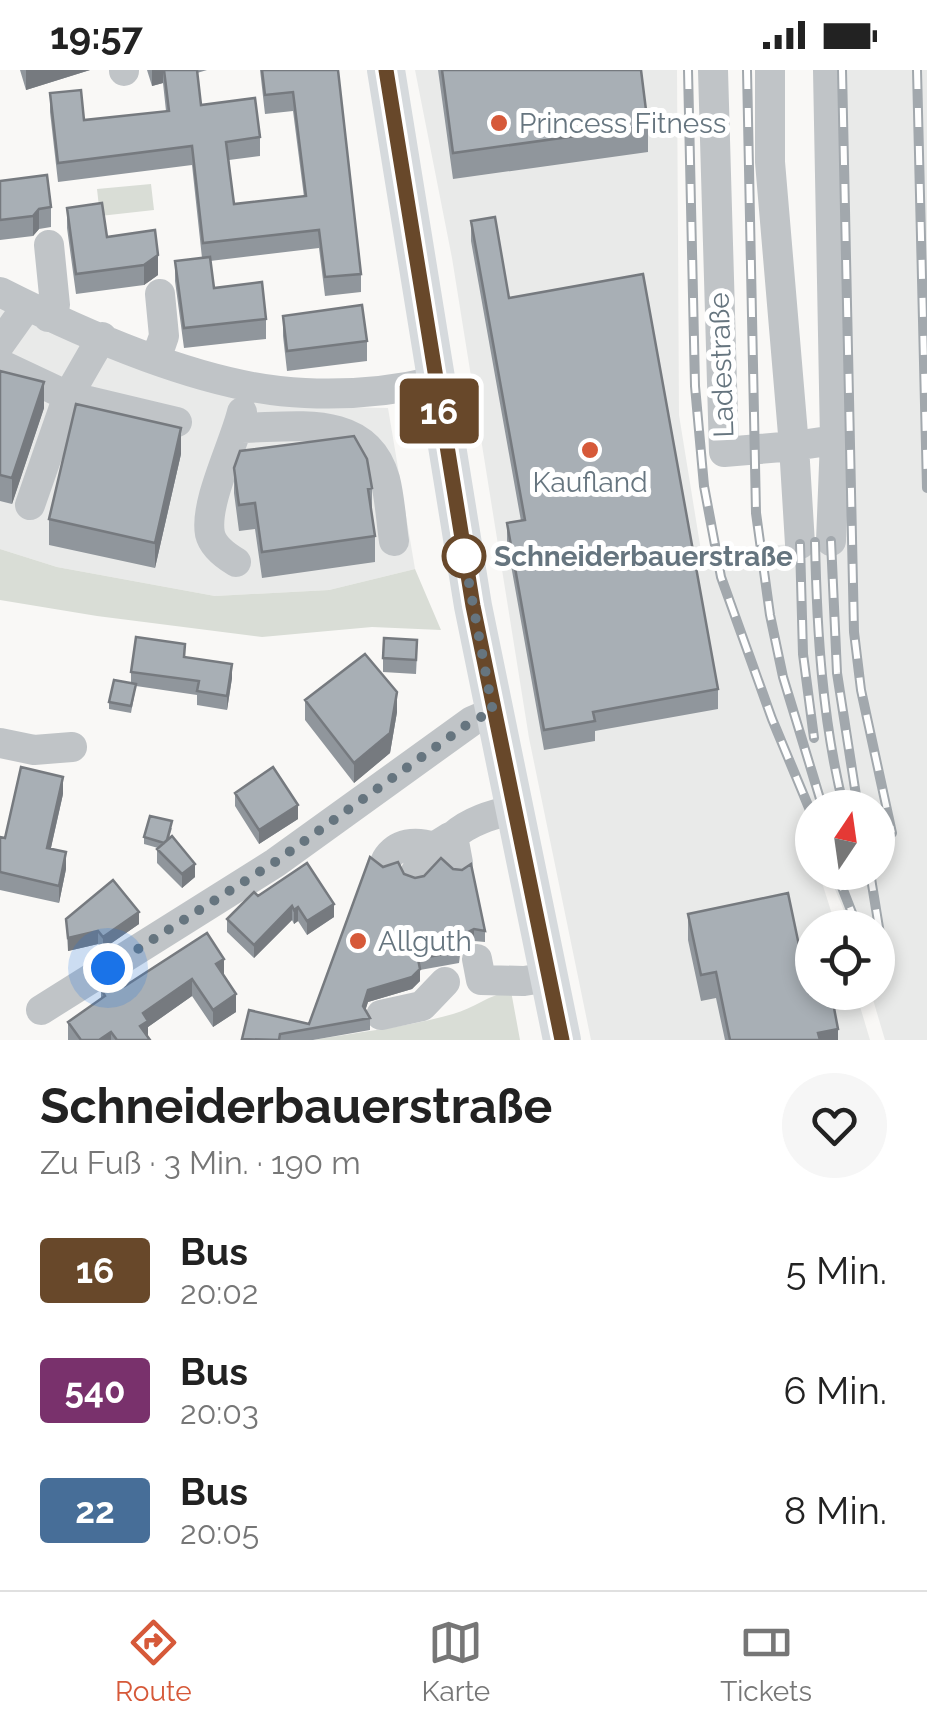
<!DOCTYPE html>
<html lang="de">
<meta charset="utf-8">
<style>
:root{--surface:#fff;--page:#f6f6f6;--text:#222;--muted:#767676;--line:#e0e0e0;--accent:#d65939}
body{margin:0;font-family:Raleway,sans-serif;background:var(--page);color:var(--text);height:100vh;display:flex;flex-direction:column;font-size:38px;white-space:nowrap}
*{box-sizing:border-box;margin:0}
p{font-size:32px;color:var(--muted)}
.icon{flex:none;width:55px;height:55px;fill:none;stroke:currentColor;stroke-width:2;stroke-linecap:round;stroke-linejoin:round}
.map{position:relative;height:970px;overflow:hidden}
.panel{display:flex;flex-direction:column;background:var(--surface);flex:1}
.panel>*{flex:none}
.badge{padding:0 20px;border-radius:8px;font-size:35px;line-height:65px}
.needle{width:65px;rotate:13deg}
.fabs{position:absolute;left:795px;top:720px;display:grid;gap:20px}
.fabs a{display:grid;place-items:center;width:100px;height:100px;border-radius:50%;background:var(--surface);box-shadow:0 5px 15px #0003;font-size:50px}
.you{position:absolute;width:50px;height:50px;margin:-25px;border:8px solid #fff;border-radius:50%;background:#1a73e8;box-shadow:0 0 0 15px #1a73e833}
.map>.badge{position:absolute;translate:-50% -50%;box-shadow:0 0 0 5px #fff}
.round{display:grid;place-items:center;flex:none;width:105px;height:105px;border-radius:52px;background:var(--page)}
.summary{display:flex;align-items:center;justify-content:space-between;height:170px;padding:0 40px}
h1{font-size:48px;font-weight:700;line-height:75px}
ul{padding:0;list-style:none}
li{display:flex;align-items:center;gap:30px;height:120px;padding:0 40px}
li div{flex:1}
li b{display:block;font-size:38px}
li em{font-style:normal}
li .badge{min-width:110px;font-weight:700;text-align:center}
.status{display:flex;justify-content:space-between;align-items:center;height:70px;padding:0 50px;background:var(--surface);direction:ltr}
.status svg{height:28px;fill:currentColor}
.tabs{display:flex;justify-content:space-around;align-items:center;height:140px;border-top:2px solid var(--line);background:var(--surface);font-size:28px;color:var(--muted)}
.tabs a{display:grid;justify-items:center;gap:5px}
.tabs .on{color:var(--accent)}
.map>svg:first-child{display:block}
</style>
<div class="status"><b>19:57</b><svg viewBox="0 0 49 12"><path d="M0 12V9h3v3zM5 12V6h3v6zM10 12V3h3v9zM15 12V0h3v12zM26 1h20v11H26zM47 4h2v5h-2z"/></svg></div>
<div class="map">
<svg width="927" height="970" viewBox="0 0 927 970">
<rect width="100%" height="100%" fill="#f9f8f6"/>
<!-- built -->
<path fill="#e9eae9" d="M415,0H677L679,345L701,481L845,470L833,0H927V970H885L871,923L878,922V858L851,857L828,803L878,802V738H812V769L806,759L812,780V802L819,803L836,857L812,858V922L856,923L870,970H591L529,668L452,188Z
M0,237L290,336L388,338L415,499L329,520L215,526L57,497L0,479Z"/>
<!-- green -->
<path fill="#d9ddd6" d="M151,114L154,140L100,146L97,119Z
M0,479L57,497L215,526L329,520L415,499L441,560L372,557L262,567L97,546L0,530Z
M511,921L520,970H313C359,962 408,957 453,944C474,938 490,924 511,921Z"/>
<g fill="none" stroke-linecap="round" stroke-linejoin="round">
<!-- minor -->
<path stroke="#c0c4c7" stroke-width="30" d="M124,0V1
M713,0L724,382L794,376L770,92V0
M0,222C85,265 209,320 305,323C347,325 394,321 435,311
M48,247L55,235L49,175
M0,274L27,236
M156,289L164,266L160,224
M0,294L68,326L177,352
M238,358C292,358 366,341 385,409C390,428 391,451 394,471
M30,435L68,326L102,267
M831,471L835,370
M800,474L794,376L835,370L828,0
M236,492C226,486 213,477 210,464C204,433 234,375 242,342
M0,673L34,680L72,677
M386,790C397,772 416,771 434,777
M458,793L453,766C470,751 491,745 513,740
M416,801L434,777L450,767
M477,889L481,910L524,911L549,907
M41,940L275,793L472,651L493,642
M381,945L422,936L445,912"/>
<!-- major -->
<path stroke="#d6dadd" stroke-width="38" d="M386,0L473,536L562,970"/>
<!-- rail casing -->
<g stroke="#a2a8ad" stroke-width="10">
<path id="rail" d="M688,0L695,316L704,416L721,507L772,649L812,745
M747,0L756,443L770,545L783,607L821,732
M842,0L854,562L861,620L892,763
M917,0L927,418
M831,471L837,603L858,738
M815,472C817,562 822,650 844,738
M800,474L803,584L814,668
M836,802L858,858
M870,802L886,901"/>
</g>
<!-- rail -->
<use href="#rail" stroke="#fff" stroke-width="6" stroke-dasharray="19" stroke-linecap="butt"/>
</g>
<!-- wall -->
<path fill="#90969c" d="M20,0H90L26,20Z
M147,0H207L197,3L201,35L260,67V86L229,90L234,134L304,127L293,41L265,44L260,0H338L361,204V222L325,226L319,178L210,191L214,218L266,249V269L184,278L175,211V191L202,188L192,95L58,112L50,42V23L84,50L166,41L163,13L152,16Z
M438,0H641L648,56V82L453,109Z
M0,111L51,137V157L39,159L33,166L0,170Z
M67,138L107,167L158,205L144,215L76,224L67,158Z
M471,151L509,228L718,619V639L595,661V671L544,680L507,473V453L521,451L471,171Z
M283,246L367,271V291L287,301L283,266Z
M0,301L44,338L12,434L0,431Z
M181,384L155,498L49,475V449Z
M234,398L372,418V444L375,466V492L262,508L255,459L239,461L234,423Z
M417,584L416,604L383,602V588Z
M185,587L232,608L227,640L197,635V625L136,616L131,643L109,639V632L131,613V602Z
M305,630L397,642L390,683L354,713L305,650Z
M235,723L298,749L259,774L235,736Z
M63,724L51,778L66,799L59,833L0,820V767L5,768Z
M172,758L169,768L195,807L182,818L157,793V779L158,778L144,774V767Z
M383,797L404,804L485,861V872L474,871L466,874L460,882L459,893L420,900V911L412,919L368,932L365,940L370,948V960L313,970H242L249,940L309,954Z
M258,826L334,847L307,865L298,851L294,854L292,850L254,888L227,862V849Z
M688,844L809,923L838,970H725L716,928L701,931L688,870Z
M66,849L139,854L103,879L98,874L68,881Z
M224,906L236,942L213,957L192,926L148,957V967L150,970H68V952L101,929V919Z"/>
<!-- shaded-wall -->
<path fill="#767a7f" d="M26,0H90L26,20Z
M152,0H163V13L152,16Z
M39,139V159L33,166V146Z
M158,185V205L144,215V195Z
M44,312V338L12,434V408Z
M181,358V384L155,498V473Z
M232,594V608L227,640V626Z
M397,622V642L390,683L354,713V693Z
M63,707V724L47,795V778Z
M298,735V749L259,774V760Z
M66,782V799L59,833V816Z
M195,794V807L182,818V804Z
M334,834V847L307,865V851Z
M292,836V850L254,888V875Z
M298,837V851L294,854V840Z
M139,842V854L103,879V867Z
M474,859V871L466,874L460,882L459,893L460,870L466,863Z
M98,861V874L68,881V868Z
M224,889V906L216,894Z
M420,899V911L412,919L368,932L363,948V936L368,920Z
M192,909V926L148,957V968L140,956L143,943Z
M236,924V942L213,957V940Z
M838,959V970H818V963Z
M111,962V970H99Z"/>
<!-- building -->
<path fill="#a8afb5" stroke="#767a7f" stroke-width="2.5" d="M164,0H197L201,35L255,28L260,67L226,72L234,134L306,126L293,22L265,25L262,0H338L361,204L325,207L319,160L203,173L192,76L58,93L50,23L81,20L84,50L169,41Z
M442,0H641L648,56L453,83Z
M47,105L51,137L39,139L33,146L0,150V111Z
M102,133L107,167L155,160L158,185L144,195L76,204L67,138Z
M495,147L509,228L643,204L718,619L593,642L595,651L544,660L507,453L525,450L471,151Z
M210,187L214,218L262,212L266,249L184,258L175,191Z
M362,235L367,271L287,281L283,246Z
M0,301L44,312L12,408L0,405Z
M76,334L181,358L155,473L49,449Z
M354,366L367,389L372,418L368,419L375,466L262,482L255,433L239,435L234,398L240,381Z
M136,567L185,574L184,587L232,594L227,626L197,621L199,611L131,602Z
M384,568L417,570L416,590L383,588Z
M365,584L397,622L390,663L354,693L305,630Z
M114,610L136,614L131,636L109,632Z
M21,697L63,707L47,778L66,782L59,816L0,802V767L5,768Z
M273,697L298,735L259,760L235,723Z
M150,746L172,751L167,770L164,773L144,767Z
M172,766L195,794L182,804L157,779Z
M370,787L383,797L398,792L404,804L415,808L424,806L441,788L453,799L462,800L471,794L485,861L474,859L466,863L460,870L459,881L418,889L420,899L412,907L368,920L363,936L370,948L280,964L279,970L242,969L249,940L309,954Z
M307,793L334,834L307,851L298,837L294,840L292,836L254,875L227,849L254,822L258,826Z
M113,810L139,842L103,867L98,861L68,868L66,849Z
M788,823L809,923L831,922L838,959L818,963L820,970H730L716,902L701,905L688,844Z
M207,863L224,889L216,894L236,924L213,940L192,909L143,943L148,951L140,956L150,970H117L111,962L99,970H81L68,952L105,926L101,919L120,907L125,916Z"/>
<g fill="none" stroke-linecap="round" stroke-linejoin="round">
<!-- line casing -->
<g stroke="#fff" stroke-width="22">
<path id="line" d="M386,0L473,536L562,970"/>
</g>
<!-- line -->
<use href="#line" stroke="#68482a" stroke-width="15"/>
<!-- walk -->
<path stroke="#66757f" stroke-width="10" stroke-dasharray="0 18" d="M108,898L275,792L472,651L493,642L464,486"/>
</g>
<!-- markers -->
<g fill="#d65939" stroke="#fff" stroke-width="4">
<circle cx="499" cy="53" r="10"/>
<circle cx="590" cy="380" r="10"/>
<circle cx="358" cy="871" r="10"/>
</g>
<circle fill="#fff" stroke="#68482a" stroke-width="5" cx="464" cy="486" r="20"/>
<g text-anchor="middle" stroke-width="10" stroke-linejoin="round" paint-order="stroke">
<!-- poi labels -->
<g font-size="28" fill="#66757f" stroke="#fff" text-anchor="start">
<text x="519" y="63">Princess Fitness</text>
<text x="590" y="422" text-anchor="middle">Kaufland</text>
<text x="378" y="881">Allguth</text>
</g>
<!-- street labels -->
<g font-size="28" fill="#66757f" stroke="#fff">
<text transform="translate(721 295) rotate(-92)" y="10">Ladestraße</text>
</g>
<!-- stop labels -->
<g font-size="28" font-weight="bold" fill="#66757f" stroke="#fff" text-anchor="start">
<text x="494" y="496">Schneiderbauerstraße</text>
</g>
</g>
</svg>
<div class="fabs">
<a><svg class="needle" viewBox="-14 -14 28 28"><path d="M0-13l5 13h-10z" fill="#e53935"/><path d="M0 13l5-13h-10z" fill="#767676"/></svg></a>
<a><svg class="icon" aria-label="locate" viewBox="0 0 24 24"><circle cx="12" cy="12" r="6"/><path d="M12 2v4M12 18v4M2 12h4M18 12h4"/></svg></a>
</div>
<div class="you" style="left:108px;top:898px"></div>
<b class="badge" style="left:439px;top:341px;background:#68482a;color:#fff">16</b>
</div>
<section class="panel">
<div class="summary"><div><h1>Schneiderbauerstraße</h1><p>Zu Fuß · 3 Min. · 190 m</p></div><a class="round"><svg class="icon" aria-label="heart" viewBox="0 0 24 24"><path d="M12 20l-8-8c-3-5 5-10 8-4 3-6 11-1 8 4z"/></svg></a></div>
<ul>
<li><span class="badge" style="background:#68482a;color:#fff">16</span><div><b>Bus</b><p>20:02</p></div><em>5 Min.</em></li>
<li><span class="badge" style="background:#79316c;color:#fff">540</span><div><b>Bus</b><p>20:03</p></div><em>6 Min.</em></li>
<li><span class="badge" style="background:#476e98;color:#fff">22</span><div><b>Bus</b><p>20:05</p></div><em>8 Min.</em></li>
</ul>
</section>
<nav class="tabs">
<a class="on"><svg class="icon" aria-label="directions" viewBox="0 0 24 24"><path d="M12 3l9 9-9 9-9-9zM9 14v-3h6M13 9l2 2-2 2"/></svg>Route</a>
<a><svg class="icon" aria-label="map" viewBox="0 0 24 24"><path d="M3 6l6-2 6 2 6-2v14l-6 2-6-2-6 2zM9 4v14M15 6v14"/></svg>Karte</a>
<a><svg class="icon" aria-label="tickets" viewBox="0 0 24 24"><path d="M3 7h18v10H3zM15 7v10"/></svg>Tickets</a>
</nav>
